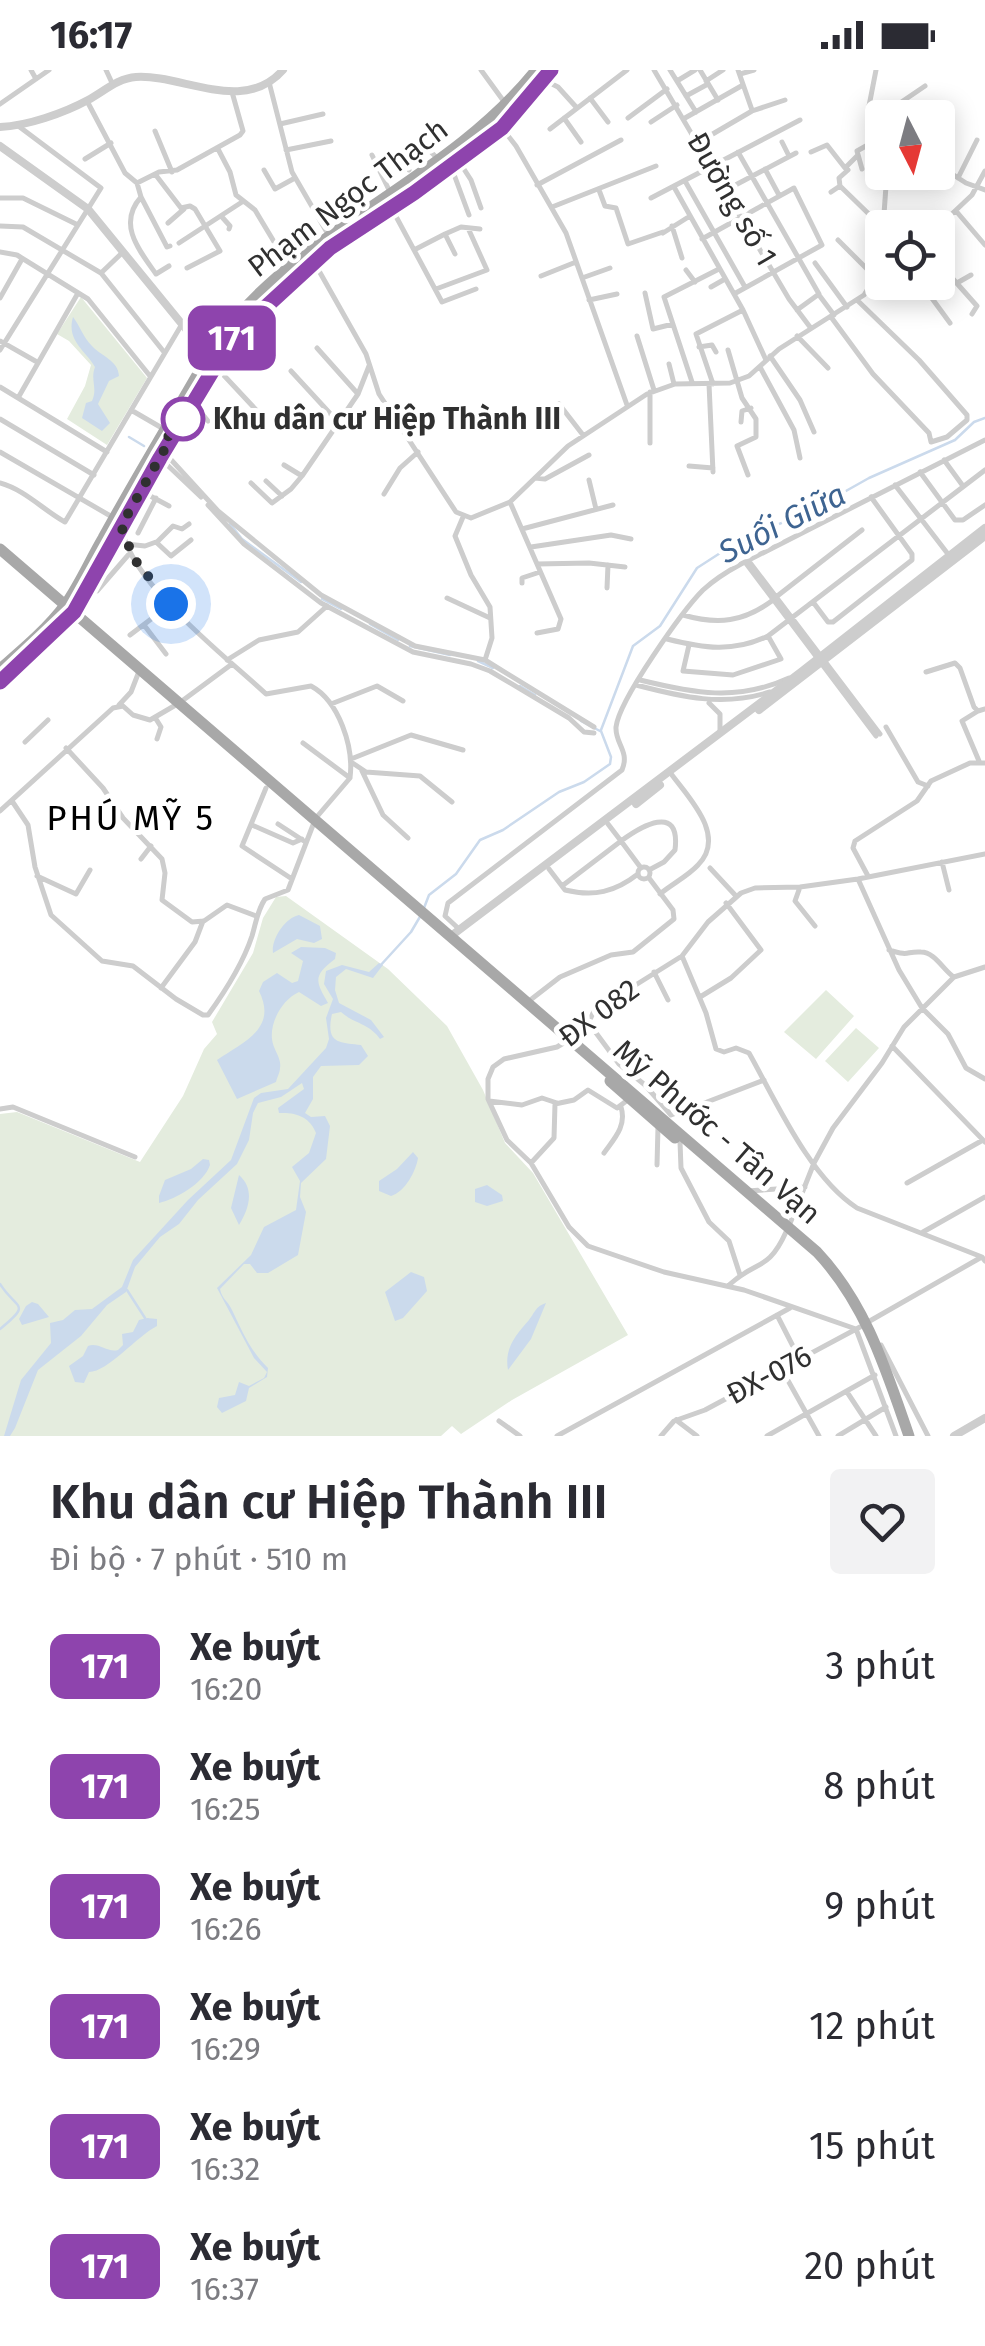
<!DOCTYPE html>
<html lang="vi">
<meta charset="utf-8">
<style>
:root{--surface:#fff;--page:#f2f2f3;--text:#2b2b33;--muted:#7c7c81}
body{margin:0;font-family:"Fira Sans",sans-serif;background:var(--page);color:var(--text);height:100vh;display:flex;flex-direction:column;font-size:38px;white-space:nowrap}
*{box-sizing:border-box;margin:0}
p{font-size:32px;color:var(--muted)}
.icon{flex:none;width:55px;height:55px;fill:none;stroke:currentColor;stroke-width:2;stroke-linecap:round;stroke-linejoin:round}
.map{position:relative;height:1366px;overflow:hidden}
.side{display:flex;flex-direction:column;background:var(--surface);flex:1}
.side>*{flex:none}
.badge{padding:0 20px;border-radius:15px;font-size:35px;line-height:65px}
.needle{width:65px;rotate:174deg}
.tools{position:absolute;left:865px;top:30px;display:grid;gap:20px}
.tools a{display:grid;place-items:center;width:90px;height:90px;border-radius:10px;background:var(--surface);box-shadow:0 5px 25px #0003;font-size:50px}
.you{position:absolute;width:50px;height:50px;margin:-25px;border:8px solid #fff;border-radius:50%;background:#1a73e8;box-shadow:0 0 0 15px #1a73e833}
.map>.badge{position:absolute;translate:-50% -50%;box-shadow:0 0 0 5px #fff}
.round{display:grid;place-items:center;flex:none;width:105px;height:105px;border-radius:10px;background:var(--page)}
.head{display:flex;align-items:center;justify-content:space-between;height:170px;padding:0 50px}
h1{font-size:48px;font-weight:600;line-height:75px}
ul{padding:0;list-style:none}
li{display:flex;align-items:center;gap:30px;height:120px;padding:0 50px}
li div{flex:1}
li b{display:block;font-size:38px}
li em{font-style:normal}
li .badge{min-width:110px;font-weight:700;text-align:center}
.status{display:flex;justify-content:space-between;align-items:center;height:70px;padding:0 50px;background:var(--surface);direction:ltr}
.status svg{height:28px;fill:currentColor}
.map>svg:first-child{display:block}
</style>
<div class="status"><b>16:17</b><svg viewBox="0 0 49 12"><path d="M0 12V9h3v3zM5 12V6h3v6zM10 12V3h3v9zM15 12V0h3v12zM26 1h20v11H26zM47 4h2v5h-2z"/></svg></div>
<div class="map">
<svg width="985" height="1366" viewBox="0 0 985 1366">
<rect width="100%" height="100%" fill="#fff"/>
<!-- green -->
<path fill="#e4ecde" d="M81,227L147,308L107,375L67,349L85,316L91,295L69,271L57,264Z
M286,826L388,899L447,956L483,1020L505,1073L533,1103L628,1265L512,1330L461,1364L452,1356L441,1366H0V1044L17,1042L140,1092L183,1026L204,979L217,964L212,952L253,883L263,848L276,827Z
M826,920L854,946L816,989L784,962Z
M856,958L879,978L848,1012L825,991Z"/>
<!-- water -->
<path fill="#cbdaec" d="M73,247C80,256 83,267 92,276C102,287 118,290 119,306L109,311L98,334L110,353L102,361L82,348L86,333L92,331C98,318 90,310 95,297C86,281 66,271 73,247Z
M299,845L320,856L322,869L314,873L297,869L273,883C271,869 285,848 299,845Z
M301,877L325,878L336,883L335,889C312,906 316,912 328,933L321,936L299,922C283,929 270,951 272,969C273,980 282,988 280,998C280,1003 277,1007 276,1012L237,1029L217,990C243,972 278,959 259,921L263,912L277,903L292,913L298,911L303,891L291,883Z
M379,893L383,895L373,908L346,899L336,907L335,920L339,933L371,950L384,967L380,969C369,953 354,954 341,942L332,944C325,975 341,972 361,975L368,986L359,995L321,996L313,1007V1029L305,1043L311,1047L325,1046L330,1056L326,1089L301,1113L300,1127L306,1142L298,1185L268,1203H257L250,1194H244L220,1219C222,1229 228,1231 232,1240C242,1261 251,1282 268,1298L267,1307L249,1318L246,1331L222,1343L217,1337L219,1328L235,1325L239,1312L249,1316L264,1308L267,1302L254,1288L217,1218L251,1185L264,1157L296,1140L300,1111L292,1097L309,1083L316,1063C310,1047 296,1042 279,1043L278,1038L304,1019L302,1013L281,1027L258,1033L253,1043L249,1070L237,1094L198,1130L179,1154L160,1167L135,1197L126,1222L107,1235L81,1266L38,1300L15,1358L10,1366H4L21,1310L51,1273L50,1253L63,1250L75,1240L92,1239L122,1217L133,1190L188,1130L231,1090L254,1028L261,1023L288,1019L326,978L329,969L326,948L333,929L324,914L326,901L342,895L369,902Z
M413,1082L418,1088C416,1101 405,1122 391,1126L379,1121V1111L397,1099Z
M203,1089L209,1090L210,1095C204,1113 176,1129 159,1133V1126L165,1110L191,1099Z
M239,1105C256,1120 248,1140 239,1155L231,1138Z
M487,1115L502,1125L503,1131L487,1136L475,1132V1119Z
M411,1202L424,1207L427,1221L403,1248L395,1251L385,1222Z
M32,1232L38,1234L49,1247L22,1255L19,1249L26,1236Z
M546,1233L531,1269L508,1300C504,1278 516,1265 529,1250C536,1241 535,1237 546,1233Z
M147,1248L157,1249V1256C137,1266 108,1302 89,1302L84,1313L75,1312L69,1296L83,1286L88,1276C99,1272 107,1283 118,1280L123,1275L122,1264L133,1262L139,1250Z"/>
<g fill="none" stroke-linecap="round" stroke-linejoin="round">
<!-- stream -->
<path stroke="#cbdaec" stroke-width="2.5" d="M129,367L144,376
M230,454L242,469L301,512
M322,529L341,539
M370,554L398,570
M410,576L450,585
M478,591L493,598
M520,616L535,625
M581,651L600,661
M601,660L633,576L660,556L697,498L745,467L805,444L869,408L955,370L974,352L985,348
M424,838L429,825L456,804L480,770L503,760L559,722L584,712L610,694L611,687L601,661
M379,897L411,862L421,845
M127,1220L145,1248
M0,1259C33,1232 16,1240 0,1214"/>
<!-- minor -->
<path stroke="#cdcdcd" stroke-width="5" d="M31,0L36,9
M106,0L113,15
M481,0L505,33
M654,0L789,229L810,257
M670,0L696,42
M700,0L718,30
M738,0L752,40
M876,0L869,36L882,64
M740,4L754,0
M546,11L558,17L577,38
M677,11L695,0
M706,11L723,0
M269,12L292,102L329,166
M686,26L708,14
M590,28L608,52
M87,31L125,103L137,113L159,102L177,100L240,65L243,61L232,22
M0,34L49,0
M564,48L581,72
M628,48L667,19
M685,48L743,15
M875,50L925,16
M651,52L677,35
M280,54L323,44
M502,58L516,76L566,163L627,335
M550,59L627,0
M155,61L172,102
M699,72L752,41L785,30
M782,72L789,86
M218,79L230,102L236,125L255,140L288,195
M286,80L331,71
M738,82L819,224L797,240
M811,82L827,75L845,98L857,86
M372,85L390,122
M85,89L111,73
M460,93L471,110L481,138
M938,95L966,113L985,120
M452,99L469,145
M765,99L779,125
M862,99L857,81L882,67
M264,100L275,119L295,108
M409,100L402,88L411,78L426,77L437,88
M155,104L181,138L190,136L195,139L220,181L187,198
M958,108L977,70
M685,111L745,217
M137,113L141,127C117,154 139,180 156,204L169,196
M537,115L621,70
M840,116L874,149L884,152
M674,117L743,240
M599,120L605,136L616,138L628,174L663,162
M726,120L796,83
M831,122L840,116L839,108L848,100
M141,127L167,177L170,176
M0,128H23L78,155
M651,128L800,50
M552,137L656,96
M392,139L442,232L476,219
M956,141L985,175
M222,147L230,156L229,159
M168,153L184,139
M0,156L23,157L101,203L164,282
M672,156L682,188
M883,158L887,102
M937,158L972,125L985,101
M938,158L947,171
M663,163L690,146
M445,164L461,157L480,159
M702,169L794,118L822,175L734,224
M838,170L875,207
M179,173L242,132
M414,180L445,164L455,184
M0,182L17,185L88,229L150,306
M314,192L366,284L379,324L456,442L471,448L510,432L568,376L647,324L675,314L730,313L749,306L779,279L864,225L876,206L882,163
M938,192L977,236L972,244
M815,193L847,237
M686,200L695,212
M101,203L123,182
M541,206L576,192
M582,208L610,198
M920,212L950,253
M957,213L971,205
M711,217L725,209
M436,219L487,200L468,158
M645,223L653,259L673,254
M819,225L834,245
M0,228L22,189
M589,230L617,224
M831,247L873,304L929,363L931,372L947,367L967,350V345L919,290L857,230
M637,266L654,320
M797,266L828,298
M0,271L37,292
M699,277L712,275L716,282
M317,278L358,324
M0,280L101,118L17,55
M728,280L742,328L756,349V367L737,376L748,405
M770,286L800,330L814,362
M669,294L674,314
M760,297L794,360L800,388
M217,298L259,343
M291,301L337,351
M692,312L664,227L719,199
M709,314L713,402
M713,314L696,264L743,240L766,290
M0,317L107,382
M650,322V373
M18,328L78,223
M194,334L208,351
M559,334L583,365
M131,340L162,358
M0,349L94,405
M741,352L742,341L751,338
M0,382L114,448
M164,382L218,441L321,525L415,576L485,590L492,568L490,537L471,505L455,466L463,447
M162,390L201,427
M944,390L963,416
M284,395L302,406
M689,396L713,398
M920,402L955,450H963L985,435
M535,408L545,409L589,385
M589,410L596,439
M266,411L282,426
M0,413C25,420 42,439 65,452L182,254
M251,413L272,433L291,419L302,406L358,324L369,296
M895,415L951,488
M141,421L169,436
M384,424L400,398L418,382
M510,432L561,549L558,559L537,563
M208,435L244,474L321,533L413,582L471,594L490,601L569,648L584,662L594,663
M522,459L613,435
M138,463L156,428
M123,464C137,518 225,586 266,624L311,616C339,631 354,677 350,708L315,749
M157,472L173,456L182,459L189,454
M126,474L145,476L156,472L171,486L191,470
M531,477L611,465L631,469
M748,490L880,664
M745,492L876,666
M537,494L589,493L625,497
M522,513V508L540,502
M607,518L608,495
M86,525L97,521L130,483
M776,527L862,460
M447,528L490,548
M813,532L828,552H833L912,490V484L871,427
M683,545C718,555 744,552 773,530
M144,555L166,584
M130,565L171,534
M667,569C703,578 733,583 768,566L985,400
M689,575L683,601L733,605L781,589L768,566
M227,590L259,570L298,562L327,536
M485,590L594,657
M926,602L955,593L960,598L974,637L978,641L985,639
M640,610C693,623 737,632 789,608
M636,615C682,627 723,637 770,622
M182,631L232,594
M709,633L720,644V662
M331,634L377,616L403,631
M119,635L131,622L138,604
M978,641L962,651L979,691
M156,649L161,657L157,669
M886,657L918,712L928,716
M25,672L48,650
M303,673L350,708
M66,678L103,718L123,748L162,789L165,803L162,830L192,852L204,851L227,835L256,846
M351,689L411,665L463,680
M351,692L366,702L420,706L452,732
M362,701L383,745L408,768
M266,718L242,776L292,809
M12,731L28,755L35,797L51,845L102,891L133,896L176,929L203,945H208C224,923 243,893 252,866C256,853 257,841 265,829L288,820L313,755
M0,741L113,638L123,636L133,645L150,650L174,636
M278,754L304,771
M252,755L293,773L302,769
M141,789L151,776
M942,792L949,820
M638 803a6 6 0 1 1 12 0a6 6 0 1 1-12 0Z
M641,798L621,771C640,757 681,732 675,780L664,792L649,800
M710,798L736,826
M549,799L565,820C594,827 615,822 638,804
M37,806L76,824L90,800
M868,806L853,778L855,771L917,731L931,711L970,693H985
M858,809L899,900L922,938L948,964L966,998L985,1009
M562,816L621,771L608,754
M800,817L795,831L815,856
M660,824C672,814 688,806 698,795C727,766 689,728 672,705
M459,859L445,846L448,833L622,700C630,681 615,674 616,657C619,630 683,540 703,520C715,509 728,501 741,494L985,370
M889,880C911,887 905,881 921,882C935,882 944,901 954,907
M682,886L706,943L716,979L724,982L736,978L749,983C776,1031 810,1108 857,1138L982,1187L985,1191
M654,902L668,930
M161,918L195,872L203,851
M700,927L731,908L761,880L726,833
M529,931L560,907L611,885L633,882L674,849L673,840L649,808
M588,952L619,994L645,1015L671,1045L707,1032
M892,976L985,1072
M489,1031L522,1035L542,1028L557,1033
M0,1039L13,1037L135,1087
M712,1056L707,1032L764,1010
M680,1072L681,1098L709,1152L729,1171L740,1205
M604,1083C614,1069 627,1056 621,1037
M531,1093L554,1068L555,1034L574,1030L588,1020L617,1038L629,1029
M657,1095L658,1057
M907,1113L983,1070
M748,1121L805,1117
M789,1156L814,1093L833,1058L882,993L904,957L954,907L985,897
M923,1162L985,1127
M729,1215C756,1190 768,1202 786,1162
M777,1245L799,1288
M868,1252L980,1188
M856,1259L744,1220L664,1202L588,1176L569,1157L531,1093L507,1070L488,1029V1009L493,997L504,989L557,977L585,960L594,941L682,886L708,852L741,823L755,818L800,817L858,809L985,784
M856,1259L896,1366
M881,1275L928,1366
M781,1298L819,1366
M847,1322L876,1366
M676,1350L697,1366
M499,1351L520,1366
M557,1366L790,1238
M661,1366L674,1351L705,1340L860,1257
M767,1366L875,1305
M838,1366L886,1337"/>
<!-- tertiary -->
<path stroke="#cdcdcd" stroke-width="8" d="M0,57C27,56 64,43 88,30C103,22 118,8 136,7C182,4 244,45 283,0
M0,76L88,139L208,286
M759,640L985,466
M636,734L660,715
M451,866L801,602L985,458
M954,1366L985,1348"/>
<!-- primary -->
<path stroke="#a8a8a8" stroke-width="11" d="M0,479L817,1182C866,1234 886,1300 909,1366
M0,599C23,579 47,559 65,535C80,514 90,490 103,468C127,424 153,380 179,336C196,308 211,278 232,252C318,151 452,105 536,0
M0,612L74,542L160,388L233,267L330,178L414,123L502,58L551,0
M610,1011L675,1068"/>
</g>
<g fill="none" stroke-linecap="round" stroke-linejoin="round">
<!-- line casing -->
<g stroke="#fff" stroke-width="22">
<path id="line" d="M0,612L74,542L160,388L233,267L330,178L414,123L502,58L551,0"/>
</g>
<!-- line -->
<use href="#line" stroke="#8e44ad" stroke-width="15"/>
<!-- walk -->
<path stroke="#303030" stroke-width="10" stroke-dasharray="0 18" d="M171,534L134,489L121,456L171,368L162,362L176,340L183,349"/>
</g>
<!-- markers -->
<circle fill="#fff" stroke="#8e44ad" stroke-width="5" cx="183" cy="349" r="20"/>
<g text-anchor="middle" stroke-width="10" stroke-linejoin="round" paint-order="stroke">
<!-- street labels -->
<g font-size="30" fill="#303030" stroke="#fff">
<text transform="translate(348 128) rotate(-37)" y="10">Phạm Ngọc Thạch</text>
<text transform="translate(732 129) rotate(60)" y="10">Đường số 1</text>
<text transform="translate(599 943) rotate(-37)" y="10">ĐX 082</text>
<text transform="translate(717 1062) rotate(41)" y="10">Mỹ Phước - Tân Vạn</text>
<text transform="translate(769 1305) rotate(-28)" y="10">ĐX-076</text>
</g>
<!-- stop labels -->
<g font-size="30" font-weight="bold" fill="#303030" stroke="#fff" text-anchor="start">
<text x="213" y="359">Khu dân cư Hiệp Thành III</text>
</g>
<!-- water labels -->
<g font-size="32" font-style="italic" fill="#3e6491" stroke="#fff">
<text transform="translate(782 453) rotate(-27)" y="11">Suối Giữa</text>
</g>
<!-- quarter labels -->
<g font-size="35" letter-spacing="2.5" fill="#000" stroke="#fff">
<text x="131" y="760">PHÚ MỸ 5</text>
</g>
</g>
</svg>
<div class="tools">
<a><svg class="needle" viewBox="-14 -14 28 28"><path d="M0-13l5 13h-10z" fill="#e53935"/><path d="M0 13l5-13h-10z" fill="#7c7c81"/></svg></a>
<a><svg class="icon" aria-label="locate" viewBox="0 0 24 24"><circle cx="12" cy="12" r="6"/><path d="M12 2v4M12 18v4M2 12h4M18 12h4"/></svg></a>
</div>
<div class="you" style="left:171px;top:534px"></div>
<b class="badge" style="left:232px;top:268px;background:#8e44ad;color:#fff">171</b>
</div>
<section class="side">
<div class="head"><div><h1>Khu dân cư Hiệp Thành III</h1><p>Đi bộ · 7 phút · 510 m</p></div><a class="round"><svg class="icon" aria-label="heart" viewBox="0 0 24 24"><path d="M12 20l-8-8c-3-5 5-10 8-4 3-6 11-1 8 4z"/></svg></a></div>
<ul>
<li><span class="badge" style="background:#8e44ad;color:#fff">171</span><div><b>Xe buýt</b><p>16:20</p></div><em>3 phút</em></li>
<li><span class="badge" style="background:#8e44ad;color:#fff">171</span><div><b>Xe buýt</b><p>16:25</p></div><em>8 phút</em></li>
<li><span class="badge" style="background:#8e44ad;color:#fff">171</span><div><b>Xe buýt</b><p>16:26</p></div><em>9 phút</em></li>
<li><span class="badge" style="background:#8e44ad;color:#fff">171</span><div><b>Xe buýt</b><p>16:29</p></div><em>12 phút</em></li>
<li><span class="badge" style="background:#8e44ad;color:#fff">171</span><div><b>Xe buýt</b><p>16:32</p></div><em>15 phút</em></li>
<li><span class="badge" style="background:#8e44ad;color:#fff">171</span><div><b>Xe buýt</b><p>16:37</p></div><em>20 phút</em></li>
</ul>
</section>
